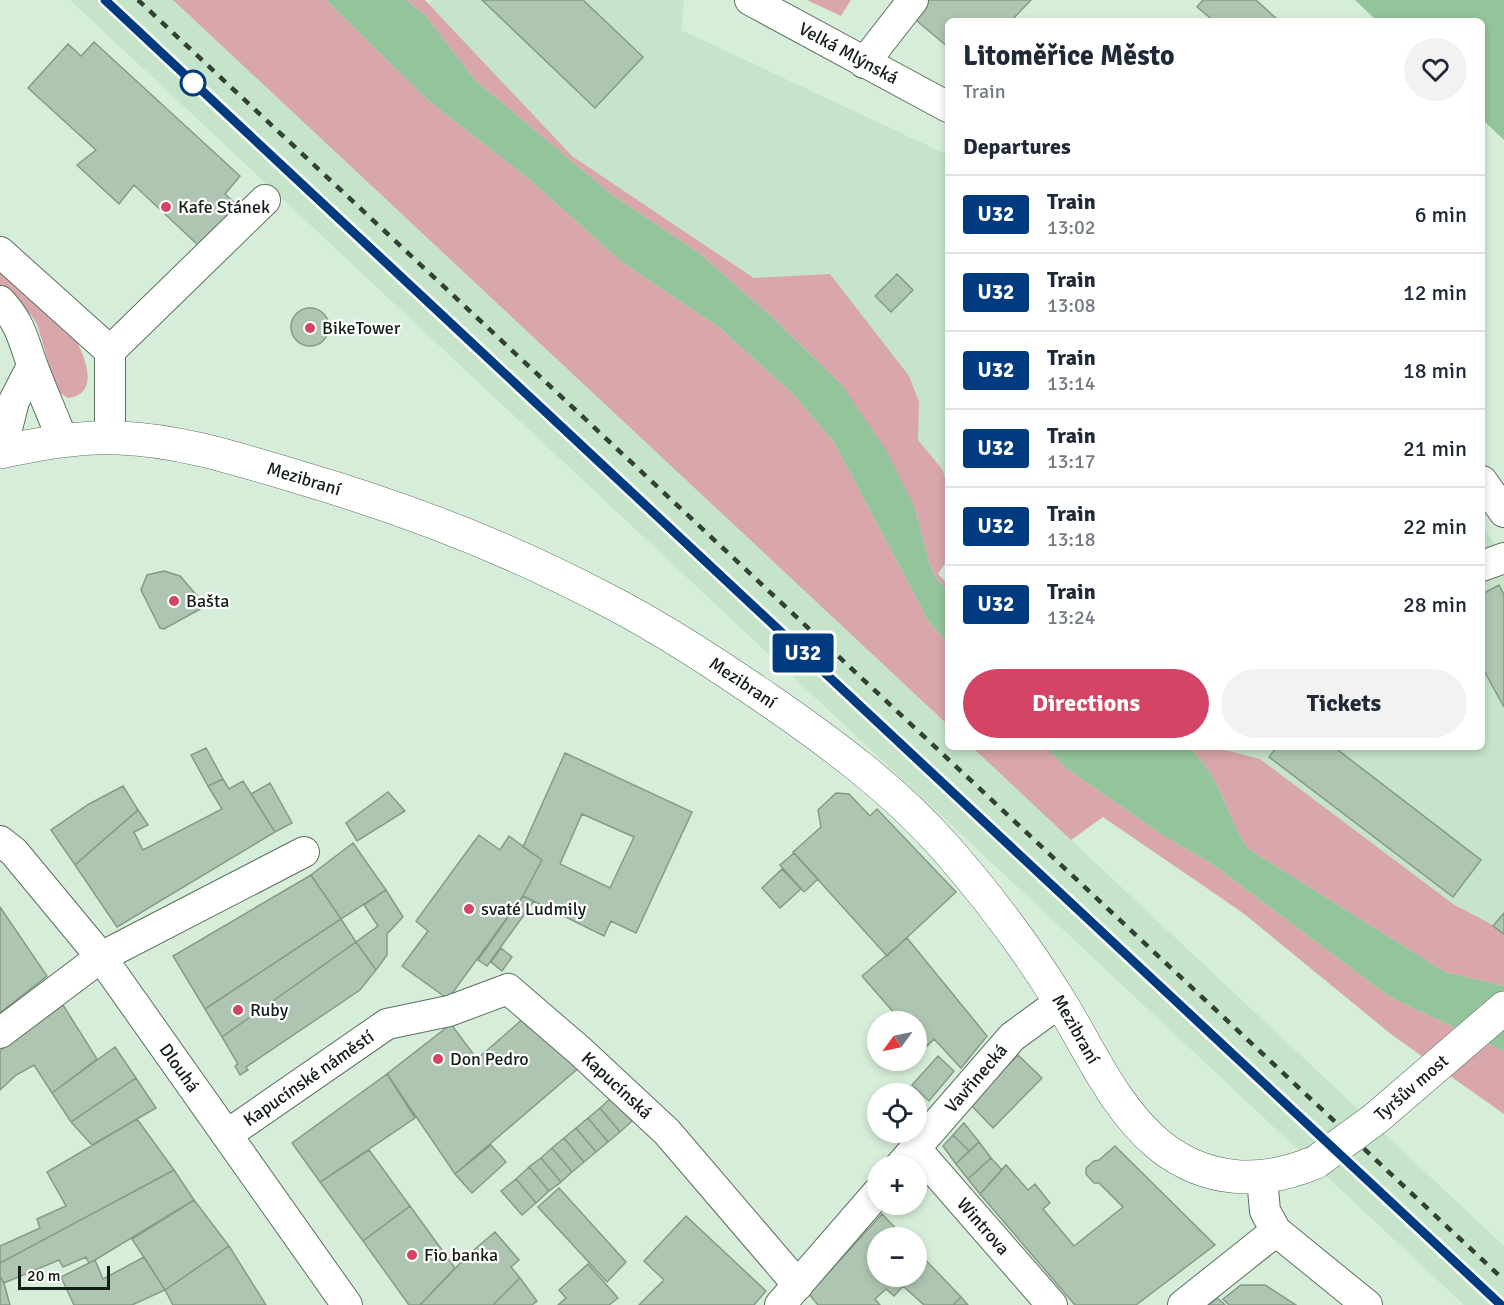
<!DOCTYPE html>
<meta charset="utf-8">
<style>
:root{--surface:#fff;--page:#f2f2f3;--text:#1f2937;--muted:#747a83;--line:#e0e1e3;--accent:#d34465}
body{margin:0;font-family:Signika,sans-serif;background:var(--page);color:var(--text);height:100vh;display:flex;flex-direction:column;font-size:22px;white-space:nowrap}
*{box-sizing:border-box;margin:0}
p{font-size:20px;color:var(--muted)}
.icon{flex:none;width:33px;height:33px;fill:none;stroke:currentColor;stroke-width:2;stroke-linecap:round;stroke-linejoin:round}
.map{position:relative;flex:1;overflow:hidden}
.panel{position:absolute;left:945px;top:18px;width:540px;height:732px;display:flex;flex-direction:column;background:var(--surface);border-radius:9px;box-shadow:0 3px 9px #0003}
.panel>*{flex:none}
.badge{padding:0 12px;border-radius:4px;font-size:21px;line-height:39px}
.needle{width:39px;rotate:237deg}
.controls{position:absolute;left:867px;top:1011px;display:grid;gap:12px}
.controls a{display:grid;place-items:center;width:60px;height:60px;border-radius:50%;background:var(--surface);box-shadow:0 3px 9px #0003;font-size:30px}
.scale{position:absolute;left:18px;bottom:15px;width:92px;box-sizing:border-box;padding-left:6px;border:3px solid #151e17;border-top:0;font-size:16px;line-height:21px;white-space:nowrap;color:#151e17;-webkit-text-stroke:4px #fff;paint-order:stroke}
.map>.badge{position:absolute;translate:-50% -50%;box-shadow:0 0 0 3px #fff}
h2{padding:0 18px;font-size:22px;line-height:54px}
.round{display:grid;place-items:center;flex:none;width:63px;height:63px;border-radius:32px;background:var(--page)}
.summary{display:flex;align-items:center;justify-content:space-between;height:102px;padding:0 18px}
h1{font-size:28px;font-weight:700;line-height:45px}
.primary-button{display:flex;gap:12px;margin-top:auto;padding:12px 18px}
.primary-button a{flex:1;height:69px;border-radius:36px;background:var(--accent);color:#fff;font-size:24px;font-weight:700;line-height:69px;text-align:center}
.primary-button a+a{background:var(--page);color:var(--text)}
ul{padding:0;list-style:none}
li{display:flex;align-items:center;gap:18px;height:78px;padding:0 18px;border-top:2px solid var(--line)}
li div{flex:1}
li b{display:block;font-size:22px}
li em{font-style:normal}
li .badge{min-width:66px;font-weight:700;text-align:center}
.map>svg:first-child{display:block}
</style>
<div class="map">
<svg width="1504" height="1305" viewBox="0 0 1504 1305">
<rect width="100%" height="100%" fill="#d6eed9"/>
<!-- built -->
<path fill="#c5e4c9" d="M70,0H173L948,725V747H972L1504,1246V1305H1464Z
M432,0H681L684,2L681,30L948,155V485L942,469L918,440L919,402L830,274L755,278L572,156L429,4Z
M1482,526L1504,556V931L1453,904L1213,747H1482Z"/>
<!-- green -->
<path fill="#d8a6ab" d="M173,0H326L429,101L529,179L622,262L720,328L792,393L834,442L929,622L948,643V725Z
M406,0H425L572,156L754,278L830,274L909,376L919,402L918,440L942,469L948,485V559L938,574L948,584V590L938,581L929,563L915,508L842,385L773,318L699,253L611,194L476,81L425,15Z
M807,0H851L841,16Z
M0,268L72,334C84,352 102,394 68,398L57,391L37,324L32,316L0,286Z
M972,747H1046L1065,767L1164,836L1211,863L1390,997L1504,1051V1114L1392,1035L1243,913L1103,817L1071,840Z
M1189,747H1213L1260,759L1453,904L1504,931V986L1445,972L1247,848C1225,811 1221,778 1189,747Z"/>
<!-- water -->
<path fill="#93c49b" d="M326,0H406L425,15L476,81L611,194L699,253L773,318L842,385L886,450L915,508L929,563L938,581L948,590V643L929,622L834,442L792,393L720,328L622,262L529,179L429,101Z
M1355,0H1504V140L1482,119V21H1377Z
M1046,747H1189C1221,778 1225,811 1247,848L1445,972L1504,986V1051L1390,997L1211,863L1164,836L1065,767Z"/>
<!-- building -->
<path fill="#aec6b1" stroke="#859b88" stroke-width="1.5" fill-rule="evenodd" d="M482,0H583L643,57L595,108Z
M927,0H1031L1011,21H948V47L911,16Z
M1203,0H1256L1279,21H1214L1197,7Z
M94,42L240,176L225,194L238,206L199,246L134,185L119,204L77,165L96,150L28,88L68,44L81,56Z
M897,274L913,290L891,312L875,296Z
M291 327a19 19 0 1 1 38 0a19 19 0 1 1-38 0Z
M164,571L180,576L206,606L164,629L160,628L141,590L147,575Z
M1499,585L1504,595V707L1482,667V594Z
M1277,747H1334L1481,860L1453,897L1269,757Z
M206,748L223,779L208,786L191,755Z
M565,753L692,812L636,933L611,921L604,936L523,896L542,860L523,847ZM582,814L634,837L610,888L560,864Z
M223,779L229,789L243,781L275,832L117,927L75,865L138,810L148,825L134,832L143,850L222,809L208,786Z
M270,783L292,823L275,832L251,794Z
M123,786L138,810L75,865L51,830L89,804Z
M388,792L405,811L357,841L346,823Z
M836,793L849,794L870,816L877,809L956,892L887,956L793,852L821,827L818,810Z
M479,835L500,850L509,836L542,860L523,896L448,999L402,966L428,931L416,921Z
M353,843L386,890L341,919L311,875Z
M794,853L818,879L804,892L780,865Z
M782,869L801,889L780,908L762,888Z
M311,875L341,919L205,1009L173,956Z
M386,890L403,917L387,934V955L376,970L356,942L378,926L364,905Z
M523,896L534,901L487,966L478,960Z
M0,907L47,976L0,1013Z
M1504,913V934L1493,926Z
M341,919L356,942L222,1037L205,1009Z
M907,938L987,1036L961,1068L934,1039L925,1048L916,1039V1022H902L862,976Z
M356,942L376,970L360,990L246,1067L248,1070L240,1075L235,1066L238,1064L222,1037Z
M501,948L512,957L502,971L491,962Z
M63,1005L97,1059L52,1093L34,1065L16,1075L0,1090V1051L17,1036Z
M525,1017L581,1066L455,1174L387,1074L451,1024L477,1059Z
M115,1047L136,1078L71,1122L52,1093Z
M1018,1055L1042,1078L993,1128L970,1104Z
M938,1056L954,1071L929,1101L912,1085Z
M387,1074L415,1118L320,1182L292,1143Z
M136,1078L156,1108L92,1145L71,1122Z
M611,1098L632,1121L620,1132L600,1108Z
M600,1108L620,1132L608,1142L588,1118Z
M588,1118L608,1142L596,1152L576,1128Z
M137,1119L174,1170L0,1263V1246L40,1228L37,1219L66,1206L47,1172Z
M964,1123L979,1142L969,1151L953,1135Z
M576,1128L596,1152L584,1162L564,1138Z
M953,1135L969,1151L956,1164L943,1146Z
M564,1138L584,1162L572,1172L552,1148Z
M979,1142L991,1158L968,1179L956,1164Z
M491,1145L506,1162L472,1193L455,1174Z
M1115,1146L1215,1245L1136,1305H1075L980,1194L1006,1165L1028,1190L1035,1184L1050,1203L1043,1209L1074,1246L1123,1207L1099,1183H1094L1086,1174V1168L1094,1161L1099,1160Z
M552,1148L572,1172L561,1182L541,1158Z
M369,1150L410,1206L363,1241L320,1182Z
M541,1158L561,1182L549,1191L529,1167Z
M991,1158L1002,1170L980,1194L968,1179Z
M529,1167L549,1191L536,1203L516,1179Z
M174,1170L194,1200L95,1260L89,1263L86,1257L63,1267L59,1260L4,1283L0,1276V1263Z
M516,1179L536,1203L522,1215L501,1191Z
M559,1188L626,1262L607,1282L538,1207Z
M194,1200L229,1246L165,1290L132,1239Z
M410,1206L455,1268L420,1305H409L363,1241Z
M882,1214L905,1238H878V1276H916V1250L961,1297L953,1305H924L903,1286L894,1296L886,1289L875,1299L880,1305H818L809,1294Z
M686,1216L766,1291L754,1305H639L664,1280L644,1261Z
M495,1232L519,1260L511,1267L520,1278L493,1305H420L469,1254Z
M229,1246L266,1305H173L165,1290Z
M144,1257L165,1290L132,1305H74L61,1277L95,1260L103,1279Z
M588,1264L618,1298L609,1305H558L566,1298L559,1290Z
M0,1276L4,1283L10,1305H0Z
M520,1278L537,1301L532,1305H493Z
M1241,1285H1265L1296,1305H1229L1223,1299Z
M961,1297L968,1305H953Z
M1217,1298L1221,1301L1225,1305H1209Z"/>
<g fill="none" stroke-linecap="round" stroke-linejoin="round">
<!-- minor casing -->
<g stroke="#5c725f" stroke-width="32">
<g id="minor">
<path id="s1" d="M750,0L948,107"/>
<path d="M864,63L913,0"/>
<path d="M0,252L110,351V438"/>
<path d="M0,301C21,323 23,340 33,367C42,391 53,416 63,441"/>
<path d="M110,351L265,200"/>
<path d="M1,452L14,401L32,366"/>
<path d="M1482,481L1504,512"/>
<path d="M1482,566L1504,558"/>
<path id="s2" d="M0,841L14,852L101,957L347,1305"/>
<path d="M0,1033L101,957L304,852"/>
<path id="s3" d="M228,1134L387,1024L449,1011L508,989L579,1050L667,1132L798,1285"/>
<path id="s4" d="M915,1148L1052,1305"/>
<path id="s5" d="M900,1166L1012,1037L1060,1002"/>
<path d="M1262,1178L1265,1211L1276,1231L1367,1305"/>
<path d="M780,1305L878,1192"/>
<path d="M1183,1305L1276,1231"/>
</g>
</g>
<!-- major casing -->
<g stroke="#5c725f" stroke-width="34">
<g id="major">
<path id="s6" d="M0,452C39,444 79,436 119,438C180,440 241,460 298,477C401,507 508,548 603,598C662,628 719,666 773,703C835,746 894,790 944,846C987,895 1025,945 1059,1000C1089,1048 1114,1108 1159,1145C1206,1183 1262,1185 1316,1162"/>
<path id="s7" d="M1375,1119L1504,1008"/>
</g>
</g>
<!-- minor -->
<use href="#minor" stroke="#fff" stroke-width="30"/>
<!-- major -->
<use href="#major" stroke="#fff" stroke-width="33"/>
<!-- rail -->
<path stroke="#343f36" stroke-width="4.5" stroke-dasharray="8 8" stroke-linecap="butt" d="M105,0L1501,1305
M138,0L1504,1280"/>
<!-- major-bridge casing -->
<g stroke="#5c725f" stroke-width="34" stroke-linecap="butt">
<path id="major-bridge" d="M1316,1162L1375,1119"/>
</g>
<!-- major-bridge -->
<use href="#major-bridge" stroke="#fff" stroke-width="33"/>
</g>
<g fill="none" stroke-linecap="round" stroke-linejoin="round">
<!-- line casing -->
<g stroke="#fff" stroke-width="14">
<path id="line" d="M105,0L1501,1305"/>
</g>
<!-- line -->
<use href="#line" stroke="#003b80" stroke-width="9"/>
</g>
<!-- markers -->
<circle fill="#fff" stroke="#003b80" stroke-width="3" cx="193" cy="83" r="12"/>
<g fill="#d34465" stroke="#fff" stroke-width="2">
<circle cx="166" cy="207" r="6"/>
<circle cx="310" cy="328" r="6"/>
<circle cx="174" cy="601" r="6"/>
<circle cx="469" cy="909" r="6"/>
<circle cx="238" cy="1010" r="6"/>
<circle cx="438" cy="1059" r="6"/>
<circle cx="412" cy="1255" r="6"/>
</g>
<g text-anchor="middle" stroke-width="4.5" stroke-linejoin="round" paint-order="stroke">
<!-- street labels -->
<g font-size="18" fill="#151e17" stroke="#fff">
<text dy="6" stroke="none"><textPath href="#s1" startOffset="112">Velká Mlýnská</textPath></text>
<text dy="6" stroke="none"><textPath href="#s6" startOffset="310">Mezibraní</textPath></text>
<text dy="6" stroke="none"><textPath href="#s6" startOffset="796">Mezibraní</textPath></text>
<text dy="6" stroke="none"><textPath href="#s6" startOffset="1282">Mezibraní</textPath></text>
<text dy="6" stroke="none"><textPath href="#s2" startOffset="290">Dlouhá</textPath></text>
<text dy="6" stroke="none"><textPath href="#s3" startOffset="98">Kapucínské náměstí</textPath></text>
<text dy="6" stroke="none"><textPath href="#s5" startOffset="116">Vavřinecká</textPath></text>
<text dy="6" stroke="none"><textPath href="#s3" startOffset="465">Kapucínská</textPath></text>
<text dy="6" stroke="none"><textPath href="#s7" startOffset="48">Tyršův most</textPath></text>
<text dy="6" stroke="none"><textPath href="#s4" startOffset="104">Wintrova</textPath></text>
</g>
<!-- poi labels -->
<g font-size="18" fill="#151e17" stroke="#fff" text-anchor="start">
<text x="178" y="213">Kafe Stánek</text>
<text x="322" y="334">BikeTower</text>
<text x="186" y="607">Bašta</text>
<text x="481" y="915">svaté Ludmily</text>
<text x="250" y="1016">Ruby</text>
<text x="450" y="1065">Don Pedro</text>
<text x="424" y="1261">Fio banka</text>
</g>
</g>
</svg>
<div class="controls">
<a><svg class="needle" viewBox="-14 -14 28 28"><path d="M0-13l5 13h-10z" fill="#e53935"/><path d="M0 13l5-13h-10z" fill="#747a83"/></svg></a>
<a><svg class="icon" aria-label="locate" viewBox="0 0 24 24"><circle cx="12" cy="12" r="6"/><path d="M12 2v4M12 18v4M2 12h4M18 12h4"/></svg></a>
<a>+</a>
<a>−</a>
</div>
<div class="scale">20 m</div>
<b class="badge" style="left:803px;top:653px;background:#003b80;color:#fff">U32</b>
<section class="panel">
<div class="summary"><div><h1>Litoměřice Město</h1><p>Train</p></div><a class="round"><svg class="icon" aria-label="heart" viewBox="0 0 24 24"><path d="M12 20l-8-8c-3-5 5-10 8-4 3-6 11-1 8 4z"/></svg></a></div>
<h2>Departures</h2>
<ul>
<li><span class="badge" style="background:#003b80;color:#fff">U32</span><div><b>Train</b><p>13:02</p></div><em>6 min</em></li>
<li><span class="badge" style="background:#003b80;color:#fff">U32</span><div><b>Train</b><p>13:08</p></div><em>12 min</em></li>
<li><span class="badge" style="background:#003b80;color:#fff">U32</span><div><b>Train</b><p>13:14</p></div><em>18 min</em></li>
<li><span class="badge" style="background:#003b80;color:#fff">U32</span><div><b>Train</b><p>13:17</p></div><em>21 min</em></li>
<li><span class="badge" style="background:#003b80;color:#fff">U32</span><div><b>Train</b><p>13:18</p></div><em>22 min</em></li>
<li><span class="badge" style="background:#003b80;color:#fff">U32</span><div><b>Train</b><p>13:24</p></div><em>28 min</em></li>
</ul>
<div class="primary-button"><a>Directions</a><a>Tickets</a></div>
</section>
</div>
